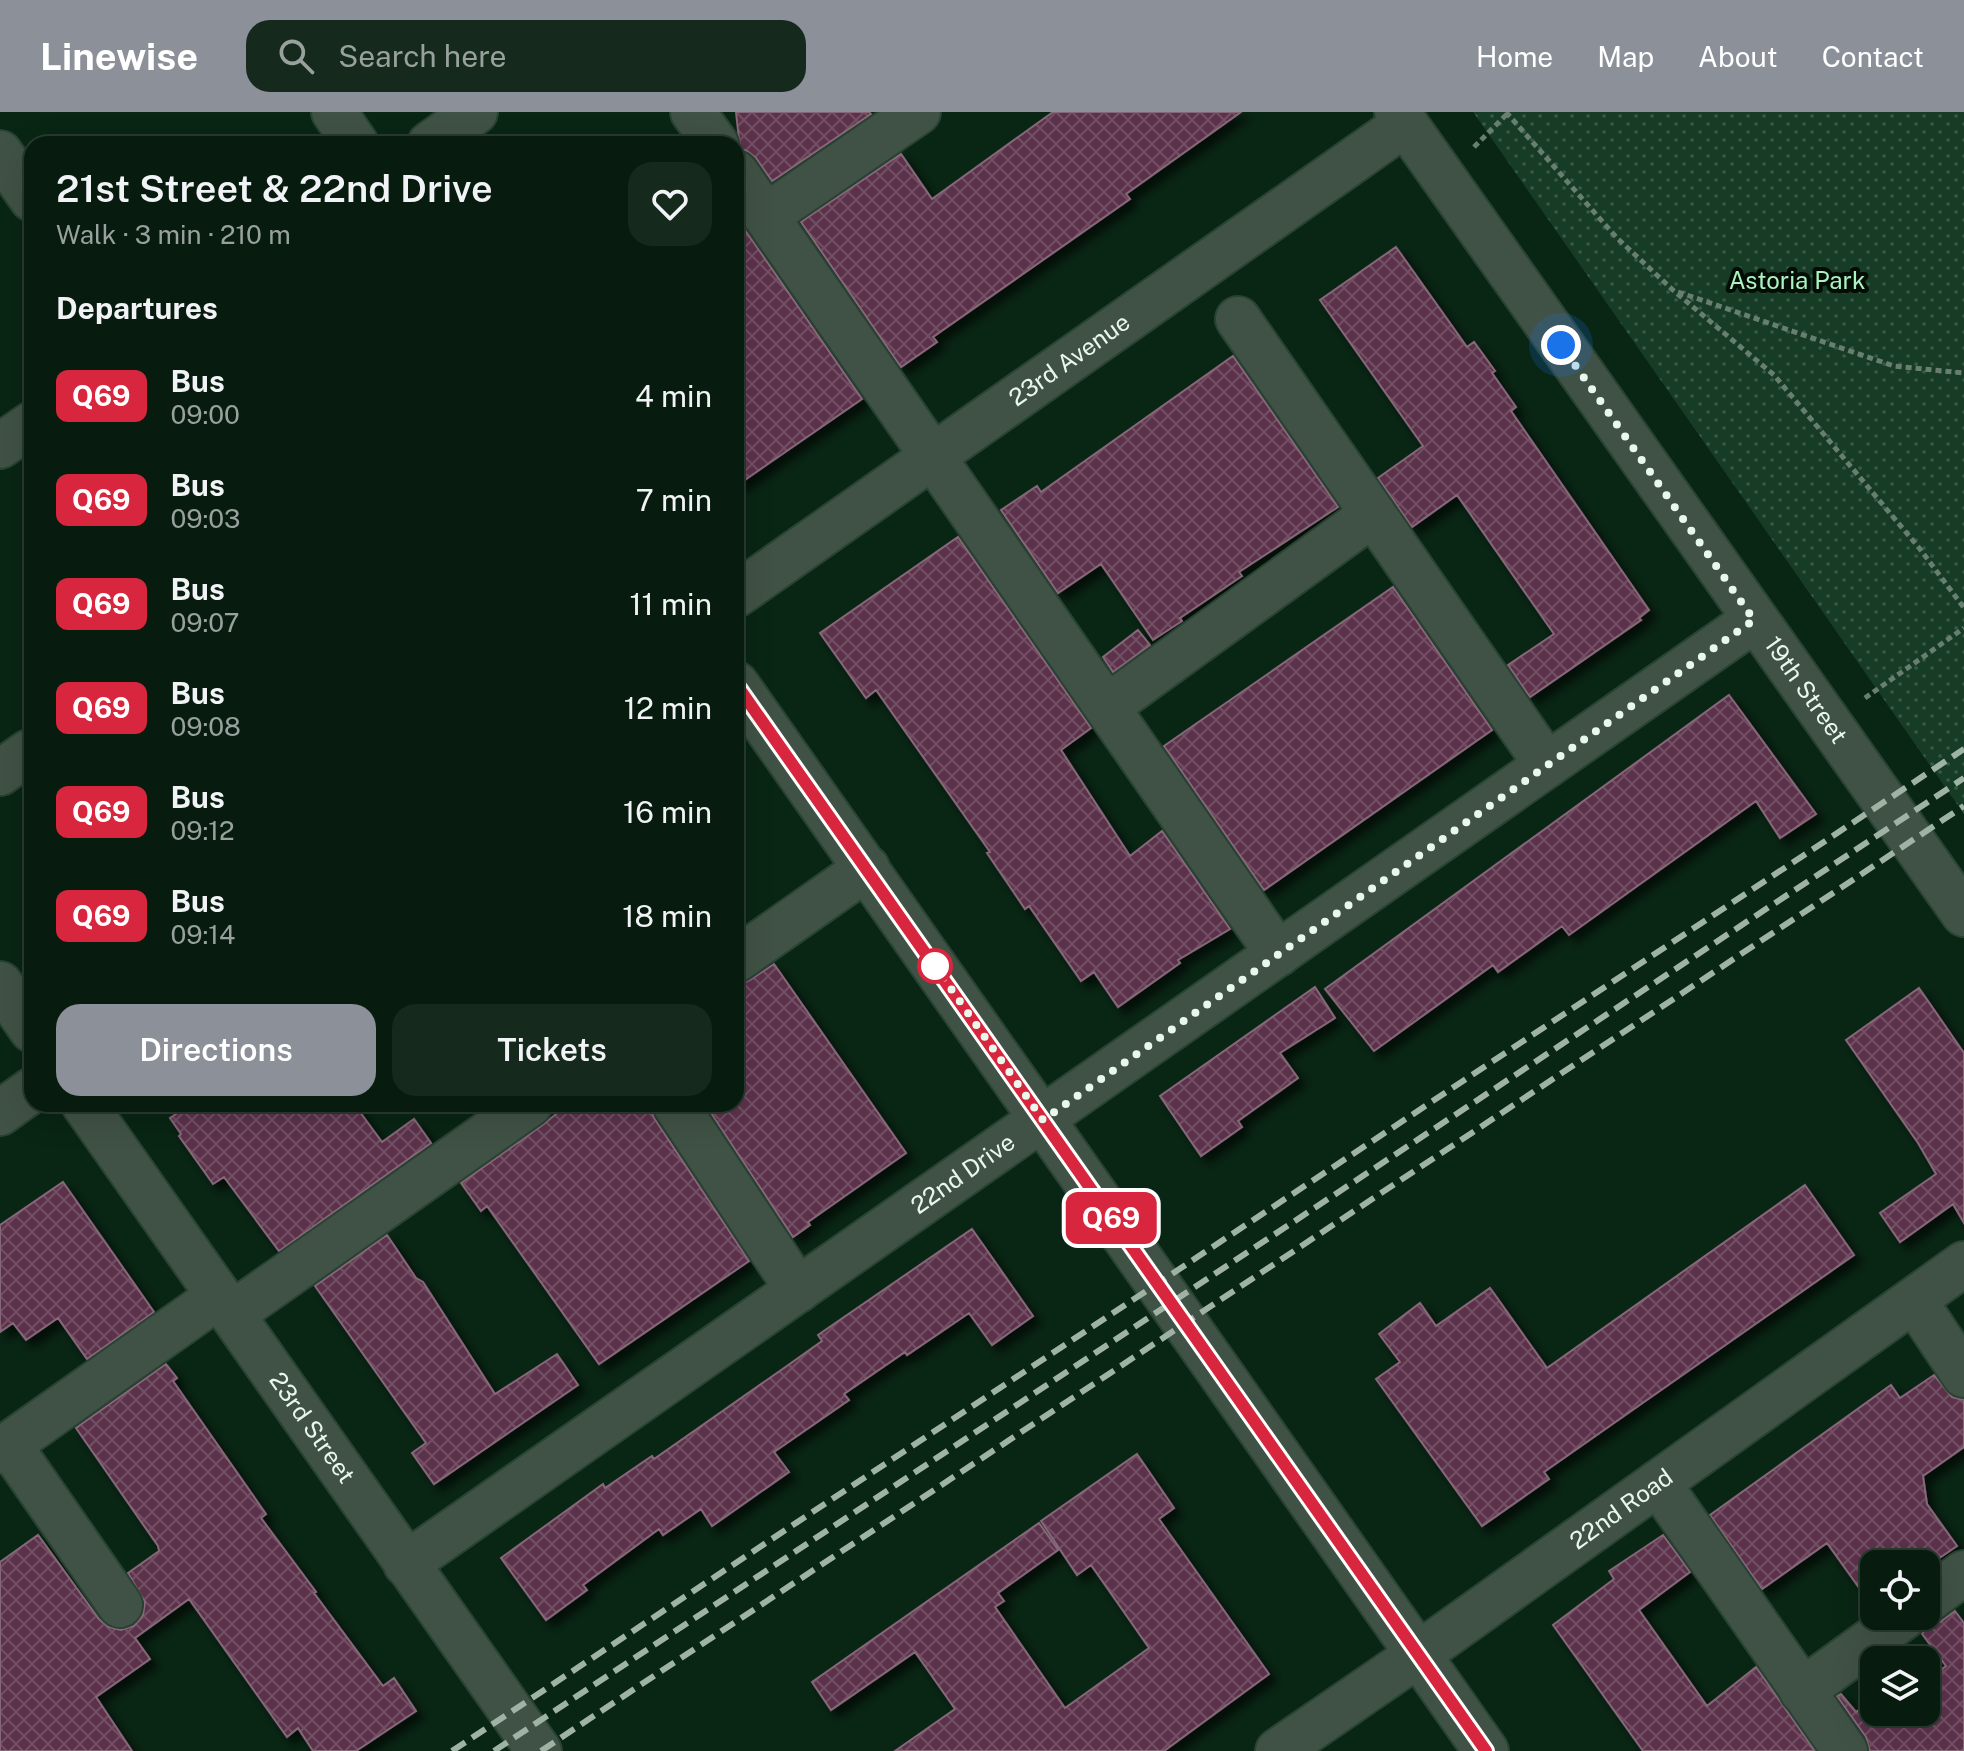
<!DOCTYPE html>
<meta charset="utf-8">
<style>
:root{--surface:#071c0f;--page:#15291d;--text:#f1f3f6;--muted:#98a19e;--line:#283a2f;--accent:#8c9099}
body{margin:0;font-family:"Public Sans",sans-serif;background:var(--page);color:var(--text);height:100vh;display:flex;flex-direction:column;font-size:30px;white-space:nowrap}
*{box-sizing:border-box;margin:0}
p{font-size:26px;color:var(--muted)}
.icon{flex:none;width:44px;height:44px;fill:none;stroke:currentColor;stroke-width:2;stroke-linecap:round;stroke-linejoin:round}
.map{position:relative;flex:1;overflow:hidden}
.side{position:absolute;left:24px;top:24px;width:720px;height:976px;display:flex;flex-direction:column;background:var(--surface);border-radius:24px;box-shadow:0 8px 32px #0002,0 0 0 2px var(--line)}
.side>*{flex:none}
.badge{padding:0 16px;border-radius:12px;font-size:28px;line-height:52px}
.tools{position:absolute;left:1860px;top:1438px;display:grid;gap:16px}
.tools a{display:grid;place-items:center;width:80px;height:80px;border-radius:16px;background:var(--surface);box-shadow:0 8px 32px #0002,0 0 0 2px var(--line);font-size:40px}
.you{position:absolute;width:40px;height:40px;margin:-20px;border:6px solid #fff;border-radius:50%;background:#1a73e8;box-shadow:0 0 0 12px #1a73e833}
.map>.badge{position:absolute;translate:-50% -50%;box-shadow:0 0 0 4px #fff}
h2{padding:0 32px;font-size:30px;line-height:72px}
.round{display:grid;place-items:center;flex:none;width:84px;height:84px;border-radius:24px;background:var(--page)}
.head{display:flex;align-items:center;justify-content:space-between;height:136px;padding:0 32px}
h1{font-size:38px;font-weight:600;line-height:60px}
.primary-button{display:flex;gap:16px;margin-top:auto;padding:16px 32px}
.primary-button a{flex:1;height:92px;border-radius:24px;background:var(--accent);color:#fff;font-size:32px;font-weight:600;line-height:92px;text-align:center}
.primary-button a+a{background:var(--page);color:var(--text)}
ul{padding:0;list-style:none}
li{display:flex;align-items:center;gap:24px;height:104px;padding:0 32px}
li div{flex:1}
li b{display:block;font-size:30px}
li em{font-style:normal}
li .badge{min-width:88px;font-weight:700;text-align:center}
header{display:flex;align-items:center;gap:48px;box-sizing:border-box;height:112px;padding:0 40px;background:var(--accent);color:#fff}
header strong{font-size:38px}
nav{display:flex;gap:44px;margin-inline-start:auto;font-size:28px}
.search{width:560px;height:72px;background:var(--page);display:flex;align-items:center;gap:20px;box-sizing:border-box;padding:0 28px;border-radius:24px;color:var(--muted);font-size:30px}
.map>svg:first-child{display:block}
</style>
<header>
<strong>Linewise</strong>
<div class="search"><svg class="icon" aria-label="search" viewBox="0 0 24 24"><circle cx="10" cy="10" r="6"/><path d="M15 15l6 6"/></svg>Search here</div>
<nav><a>Home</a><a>Map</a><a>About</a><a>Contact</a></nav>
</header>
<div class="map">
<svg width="1964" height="1639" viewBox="0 0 1964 1639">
<defs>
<pattern id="park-dots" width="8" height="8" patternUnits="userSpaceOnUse" patternTransform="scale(2)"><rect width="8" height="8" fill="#173c25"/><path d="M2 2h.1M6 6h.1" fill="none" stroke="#395945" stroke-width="1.8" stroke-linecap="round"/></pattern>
<pattern id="building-cross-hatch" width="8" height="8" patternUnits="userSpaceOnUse" patternTransform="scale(2)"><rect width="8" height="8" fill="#5b324b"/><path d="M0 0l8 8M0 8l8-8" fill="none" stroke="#735065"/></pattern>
<filter id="shadow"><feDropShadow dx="7" dy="7" stdDeviation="4" flood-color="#0009"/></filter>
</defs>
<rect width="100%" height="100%" fill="#092514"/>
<!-- park -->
<path fill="url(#park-dots)" d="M1473,0H1964V702Z"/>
<!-- building -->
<path fill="url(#building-cross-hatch)" stroke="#866779" stroke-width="2" filter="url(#shadow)" d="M736,0H869L871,2L772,69L756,46L747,39L740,37Z
M1053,0H1241L1126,82L1130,87L933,225L937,230L901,255L801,110L901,42L932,87Z
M736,105L862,287L736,374Z
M1396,135L1467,235L1474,230L1495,259L1492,261L1516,295L1511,299L1649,498L1639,506L1641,508L1530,585L1508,553L1554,522L1457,383L1412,415L1378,366L1423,334L1320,188Z
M1233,244L1338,395L1239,460L1242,464L1180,506L1182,509L1153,528L1101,452L1058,481L1001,398L1037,374L1041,380Z
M958,425L1091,616L1061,638L1130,744L1162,719L1230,817L1178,848L1180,851L1118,895L1094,860L1081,869L1029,794L1025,797L987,741L990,740L876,578L866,586L820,521Z
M1393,475L1492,618L1264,778L1164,634Z
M1138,518L1150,533L1113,560L1103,545Z
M1729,583L1816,702L1780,726L1756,689L1569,823L1562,814L1498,860L1493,853L1374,939L1325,877Z
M774,852L906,1041L808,1110L810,1113L793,1125L705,992H736V873L750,868Z
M1315,875L1335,906L1280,941L1298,966L1238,1009L1242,1015L1201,1044L1160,984Z
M1919,876L1964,941V1111L1953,1092L1900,1130L1880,1101L1936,1062L1918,1031L1846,928Z
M191,992H354L382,1030L414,1007L431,1031L279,1139L224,1065L213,1072L179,1024L181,1022L170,1006Z
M568,992H650L654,1006L749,1149L599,1252L487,1094L481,1099L461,1071L544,1012Z
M63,1070L154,1200L87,1247L58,1206L26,1228L13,1211L0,1220V1113Z
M1805,1073L1854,1143L1544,1360L1549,1367L1482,1414L1376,1267L1400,1250L1379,1222L1420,1191L1436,1214L1490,1176L1547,1256Z
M972,1117L1033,1204L992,1233L969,1201L907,1243L905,1240L844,1282L849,1288L774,1340L789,1360L712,1414L701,1397L663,1423L659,1417L583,1473L587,1478L546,1508L501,1446L603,1372L605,1376L652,1344L654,1347L784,1256L822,1229L818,1223Z
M387,1123L416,1166L423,1170L495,1282L557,1242L578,1273L434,1372L412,1341L426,1331L315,1174Z
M166,1252L177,1266L173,1269L266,1402L261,1406L316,1480L314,1481L383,1574L394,1566L416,1599L356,1639H313L298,1616L287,1625L189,1487L135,1526L150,1547L96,1585L132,1639H0V1450L38,1423L99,1507L109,1515L121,1518L134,1514L143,1503L145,1490L128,1461L159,1439L158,1434L76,1316Z
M1934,1263L1952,1285L1964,1288V1335L1923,1364L1927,1392L1957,1434L1926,1455V1452H1874V1467L1860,1477L1827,1431L1762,1477L1710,1403L1891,1273L1900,1286Z
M1137,1342L1174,1396L1159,1407L1269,1562L1164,1639H895L955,1597L915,1540L831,1598L812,1570L1039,1411L1058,1438L998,1481L1004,1489L995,1495L1065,1596L1149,1536L1091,1453L1077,1463L1041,1409Z
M1663,1423L1690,1460L1639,1498L1707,1594L1756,1555L1815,1639H1643L1553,1513L1614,1467L1609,1459Z
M1955,1499L1964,1511V1639H1870L1866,1625L1837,1584L1841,1582L1856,1600L1869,1591L1878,1604L1883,1600H1926V1569L1946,1554L1922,1522L1928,1514L1940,1510Z"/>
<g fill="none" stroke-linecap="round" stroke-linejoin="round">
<!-- minor casing -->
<g stroke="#284332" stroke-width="48">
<g id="minor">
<path d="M334,0L356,32"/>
<path d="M693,0L716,32"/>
<path id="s1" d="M1397,0L1964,802"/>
<path d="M430,32L475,0"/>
<path d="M0,41L32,87"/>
<path d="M736,61L1278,842"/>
<path d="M766,104L918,0"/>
<path d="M1238,207L1547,653"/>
<path d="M0,334L32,312"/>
<path id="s2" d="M736,483L1405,12"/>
<path d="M736,572L1486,1639"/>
<path d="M1107,595L1373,402"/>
<path d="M0,661L29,640"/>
<path d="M736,848L867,756"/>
<path d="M0,872L32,918"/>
<path id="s3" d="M84,992L539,1639"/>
<path d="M675,992L798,1178"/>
<path d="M0,1001L32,978"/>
<path d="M1914,1188L1964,1263"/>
<path d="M232,1202L530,992"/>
<path d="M9,1333L120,1493"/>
<path d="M0,1339L219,1184"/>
<path d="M1658,1371L1845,1639"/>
<path id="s4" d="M406,1452L1754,508"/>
<path d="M1926,1489L1964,1461"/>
<path d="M1802,1579L1905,1504"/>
<path id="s5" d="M1278,1639L1419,1542L1964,1152"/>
</g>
</g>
<!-- path -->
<path stroke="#687f70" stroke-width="5" stroke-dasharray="6 4" stroke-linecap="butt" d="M1506,0L1617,126L1674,179L1774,263L1920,437L1964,496
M1474,35L1507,2
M1678,180L1894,254L1964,261
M1865,586L1964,516"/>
<!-- minor -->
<use href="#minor" stroke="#405245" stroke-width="44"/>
<!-- rail -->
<path stroke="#9fb3a5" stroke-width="6" stroke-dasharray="16 8" stroke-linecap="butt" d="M452,1639L1964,637
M494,1639L1964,666
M541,1639L1964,694"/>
</g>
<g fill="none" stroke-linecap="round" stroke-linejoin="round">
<!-- line casing -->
<g stroke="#fff" stroke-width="18">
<path id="line" d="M736,572L1486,1639"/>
</g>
<!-- line -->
<use href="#line" stroke="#d7263d" stroke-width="12"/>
<!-- walk -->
<path stroke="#e8f8ec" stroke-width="8" stroke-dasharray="0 14.4" d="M935,854L1043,1008L1754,508L1561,233"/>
</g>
<!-- markers -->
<circle fill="#fff" stroke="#d7263d" stroke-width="4" cx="935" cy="854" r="16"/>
<g text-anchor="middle" stroke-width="8" stroke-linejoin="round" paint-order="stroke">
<!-- park labels -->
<g font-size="24" fill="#abf3c1" stroke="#030c05">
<text x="1797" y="177">Astoria Park</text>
</g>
<!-- street labels -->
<g font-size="24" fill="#e8f8ec" stroke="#030c05">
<text dy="8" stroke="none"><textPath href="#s2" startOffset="408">23rd Avenue</textPath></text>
<text dy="8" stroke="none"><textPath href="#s1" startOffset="708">19th Street</textPath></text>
<text dy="8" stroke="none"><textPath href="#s4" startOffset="680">22nd Drive</textPath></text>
<text dy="8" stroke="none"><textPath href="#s3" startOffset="396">23rd Street</textPath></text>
<text dy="8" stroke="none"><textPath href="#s5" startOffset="420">22nd Road</textPath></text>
</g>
</g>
</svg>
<div class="tools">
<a><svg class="icon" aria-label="locate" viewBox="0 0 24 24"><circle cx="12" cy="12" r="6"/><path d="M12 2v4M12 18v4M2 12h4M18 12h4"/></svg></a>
<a><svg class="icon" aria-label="layers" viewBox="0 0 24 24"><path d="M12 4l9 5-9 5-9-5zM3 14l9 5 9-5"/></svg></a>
</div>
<div class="you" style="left:1561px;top:233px"></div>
<b class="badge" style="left:1111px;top:1106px;background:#d7263d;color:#fff">Q69</b>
<section class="side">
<div class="head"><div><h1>21st Street &amp; 22nd Drive</h1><p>Walk · 3 min · 210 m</p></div><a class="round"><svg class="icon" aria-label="heart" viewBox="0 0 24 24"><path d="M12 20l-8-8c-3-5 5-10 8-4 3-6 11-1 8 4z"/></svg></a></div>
<h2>Departures</h2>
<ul>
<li><span class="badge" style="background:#d7263d;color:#fff">Q69</span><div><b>Bus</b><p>09:00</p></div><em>4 min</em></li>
<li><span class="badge" style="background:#d7263d;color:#fff">Q69</span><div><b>Bus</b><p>09:03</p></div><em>7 min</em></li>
<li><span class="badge" style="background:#d7263d;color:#fff">Q69</span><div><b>Bus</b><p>09:07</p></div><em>11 min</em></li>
<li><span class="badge" style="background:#d7263d;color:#fff">Q69</span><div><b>Bus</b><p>09:08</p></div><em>12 min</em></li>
<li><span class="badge" style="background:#d7263d;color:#fff">Q69</span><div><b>Bus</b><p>09:12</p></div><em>16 min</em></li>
<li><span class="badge" style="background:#d7263d;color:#fff">Q69</span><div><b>Bus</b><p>09:14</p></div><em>18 min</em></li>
</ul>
<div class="primary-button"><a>Directions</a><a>Tickets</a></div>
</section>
</div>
